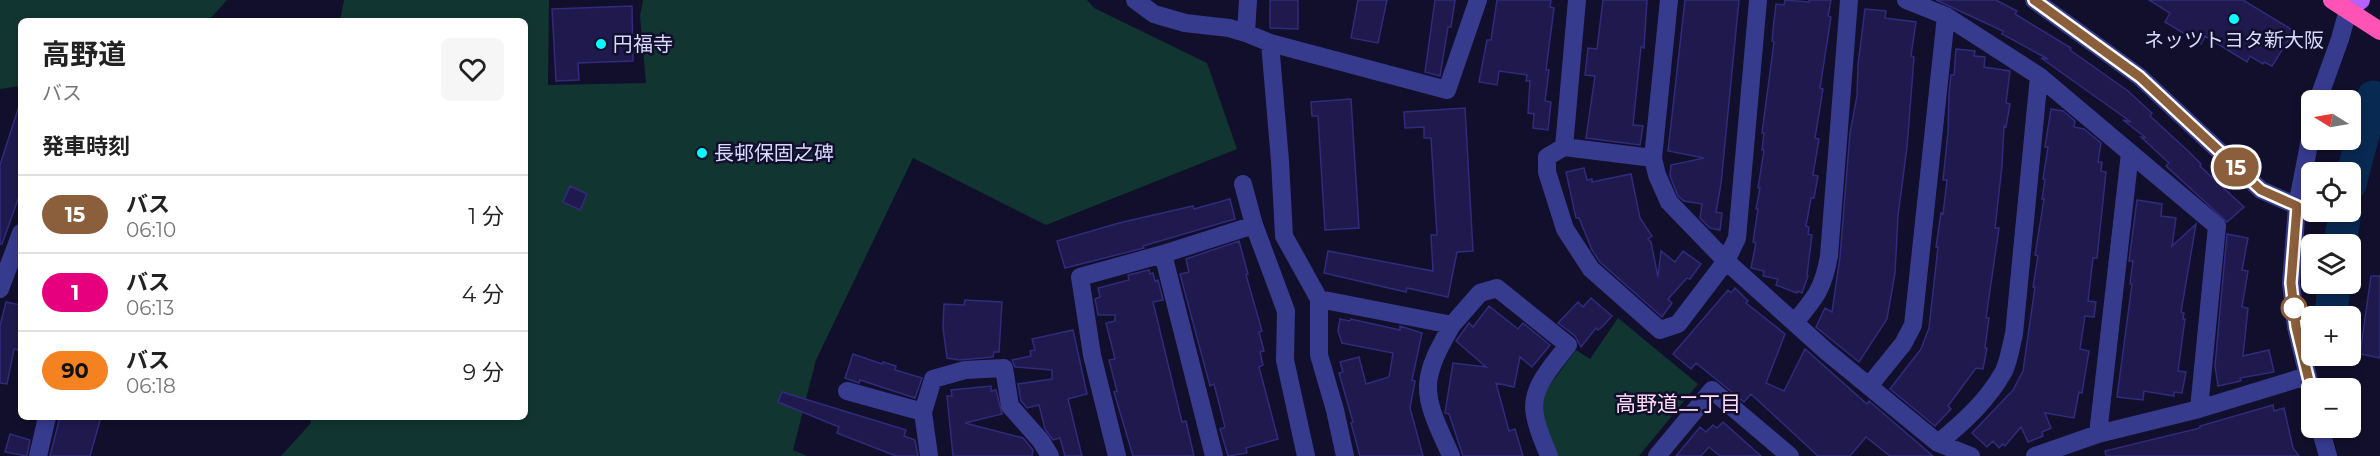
<!DOCTYPE html>
<html lang="ja">
<meta charset="utf-8">
<style>
:root{--surface:#fff;--page:#f6f6f6;--text:#222;--muted:#767676;--line:#e0e0e0}
body{margin:0;font-family:Montserrat,"Noto Sans JP",sans-serif;background:var(--page);color:var(--text);height:100vh;display:flex;flex-direction:column;font-size:22px;white-space:nowrap}
*{box-sizing:border-box;margin:0}
p{font-size:20px;color:var(--muted)}
.icon{flex:none;width:33px;height:33px;fill:none;stroke:currentColor;stroke-width:2;stroke-linecap:round;stroke-linejoin:round}
.map{position:relative;flex:1;overflow:hidden}
.sheet{position:absolute;left:18px;top:18px;width:510px;height:402px;display:flex;flex-direction:column;background:var(--surface);border-radius:9px;box-shadow:0 3px 9px #0003}
.sheet>*{flex:none}
.badge{padding:0 12px;border-radius:20px;font-size:21px;line-height:39px}
.needle{width:39px;rotate:281deg}
.controls{position:absolute;left:2301px;top:90px;display:grid;gap:12px}
.controls a{display:grid;place-items:center;width:60px;height:60px;border-radius:9px;background:var(--surface);box-shadow:0 3px 9px #0003;font-size:30px}
.map>.badge{position:absolute;translate:-50% -50%;box-shadow:0 0 0 3px #fff}
h2{padding:0 24px;font-size:22px;line-height:54px}
.round{display:grid;place-items:center;flex:none;width:63px;height:63px;border-radius:9px;background:var(--page)}
.headline{display:flex;align-items:center;justify-content:space-between;height:102px;padding:0 24px}
h1{font-size:28px;font-weight:700;line-height:45px}
ul{padding:0;list-style:none}
li{display:flex;align-items:center;gap:18px;height:78px;padding:0 24px;border-top:2px solid var(--line)}
li div{flex:1}
li b{display:block;font-size:22px}
li em{font-style:normal}
li .badge{min-width:66px;font-weight:700;text-align:center}
.map>svg:first-child{display:block}
</style>
<div class="map">
<svg width="2380" height="456" viewBox="0 0 2380 456">
<rect width="100%" height="100%" fill="#110f2b"/>
<!-- green -->
<path fill="#113631" d="M0,0H227L208,21H21V86L0,89Z
M344,0H549L548,85L646,83L640,16L643,0H1087L1094,8L1207,63L1237,149L1046,225L913,158L816,360L793,450L807,456H281L311,423L309,417H525V21H340Z
M1618,318L1698,384L1639,456H1557L1542,416L1543,394L1576,350L1590,359Z"/>
<g fill="none" stroke-linecap="round" stroke-linejoin="round">
<!-- river -->
<path stroke="#082951" stroke-width="33" d="M2350,184L2373,97
M2340,244L2345,212
M2331,316L2334,284"/>
</g>
<!-- building -->
<path fill="#1f194e" stroke="#322a7c" stroke-width="1.5" d="M1270,0H1298V29L1270,28Z
M1358,0H1387L1378,43L1351,38Z
M1435,0H1455L1451,27H1448L1440,76L1425,72Z
M1497,0H1551L1550,7L1554,8L1546,70H1549L1545,101L1551,102L1548,130L1533,128L1534,114L1528,113L1530,81H1526L1527,75L1499,71L1497,85L1479,82L1487,40H1491Z
M1603,0H1647L1644,48L1641,47L1633,125L1643,126L1640,145L1586,138L1595,76L1585,75L1588,48L1597,49Z
M1685,0H1739L1721,184L1716,212L1722,213L1720,230L1710,228L1700,218L1702,204L1684,201L1678,196L1670,176L1671,165L1704,158L1668,151Z
M1785,0L1809,2V0H1831L1828,16L1831,17L1820,88L1823,89L1815,138L1819,139L1813,175L1818,176L1814,198H1811L1806,226L1809,227L1808,234L1812,235L1807,275L1808,276L1802,293L1798,291L1797,293L1776,285L1778,279L1763,276L1764,271L1751,268L1756,243L1753,242L1758,209H1756L1760,188H1758L1764,150H1762L1764,133H1762L1774,42L1772,41L1774,21L1776,4L1784,5Z
M1936,0H1996L2017,11L2015,14L2071,48L2070,50L2128,91L2152,113L2150,116L2187,150L2201,164L2200,166L2244,207L2227,222L2166,166L2169,163L2141,137L2146,138L2123,120L2131,122L2041,58L2048,59L2002,34L2003,31Z
M2149,0H2243L2294,31L2272,66L2264,62L2263,64L2250,56L2247,62L2205,36L2201,44L2165,22L2170,13Z
M632,6L633,61L578,63L579,80L556,81L552,9Z
M1865,9L1886,11L1885,18L1916,22L1911,56L1914,57L1907,147L1898,216L1895,273L1887,319L1859,362L1816,327L1825,308L1832,312L1840,257L1850,133L1857,96L1858,65Z
M1956,49L1975,51L1974,56L1985,57L1984,67L2010,71L2006,103L2010,104L2006,127L2004,126L2002,166L1995,228H1999L1986,318H1989L1985,348H1987L1983,369L1976,368L1948,406L1951,409L1935,426L1890,389L1921,349L1929,328L1938,247H1936L1941,213L1943,214L1947,180H1943L1948,132L1949,93L1951,75H1954Z
M1351,99L1359,228L1325,230L1318,116H1312L1311,102Z
M1465,108L1473,251L1457,252L1448,297L1407,288L1406,292L1324,273L1328,251L1433,271L1431,235H1437L1431,138H1424V127L1405,128L1404,112Z
M18,109L21,110V191L2,244H0V165Z
M2051,109L2063,111L2075,121L2074,127L2084,129L2101,143L2098,162H2102L2101,171L2106,172L2097,258H2093L2088,301L2096,302L2094,317L2085,316L2080,349L2089,351L2082,393L2079,392L2074,418L2045,413L2051,428L2042,432L2043,436L2028,442L2021,427L2005,446L2003,444L1999,448L1993,441L1987,447L1972,433L2013,390L2023,371L2035,287H2033L2038,256L2035,255L2044,199H2042L2045,179H2043L2048,147H2045Z
M1584,168L1587,180L1592,179V182L1631,174L1640,218L1652,236L1648,239L1651,242L1658,277L1661,251L1675,262L1683,251L1701,264L1690,279L1687,278L1668,299L1672,303L1662,317L1600,262L1592,250L1579,218H1576L1566,172Z
M570,186L587,194L580,210L563,202Z
M1230,199L1235,219L1143,246L1144,248L1065,268L1057,241L1119,223L1193,206L1194,209Z
M2137,200L2162,204L2161,216L2176,218L2172,246L2196,224L2181,312L2184,313L2183,319H2185L2178,371L2186,372L2182,393L2174,392V396L2144,391L2143,400L2117,397L2132,284H2130L2133,261H2129Z
M2227,234L2248,238L2242,270L2248,271L2242,307L2248,308L2243,356L2269,350L2274,372L2240,378L2241,381L2218,386L2215,366Z
M1239,241L1248,274L1246,275L1262,331L1259,332L1264,351L1260,352L1263,365L1259,367L1278,439L1246,448L1247,453L1228,456L1220,429L1225,427L1214,384L1210,386L1180,274L1189,272L1186,259Z
M1149,270L1150,274L1153,273L1155,281L1158,280L1163,300L1153,302L1182,422L1186,421L1194,456H1133L1114,392L1117,391L1109,360L1115,359L1106,323L1115,321V315H1098L1095,299L1100,297L1098,288L1129,280L1128,275Z
M2371,276H2380V358L2360,354Z
M1735,288L1748,301L1746,303L1785,334L1766,383L1784,391L1805,349L1867,404L1869,401L1933,456H1890L1866,437L1850,456H1818L1751,394L1744,402L1696,363L1691,369L1673,354L1728,290L1731,293Z
M1591,298L1612,316L1602,327L1598,330L1596,328L1581,347L1575,336L1558,323L1578,302L1583,307Z
M965,300L1002,302L999,352H994L993,357L959,360L947,358L943,328L944,304L964,305Z
M6,302L21,305V336L18,350L14,349L7,384L0,383V326Z
M1489,306L1518,329L1523,323L1550,345L1532,367L1520,357L1514,387L1496,383L1509,431L1515,429L1523,456H1463L1449,414L1445,413L1453,363L1486,367L1456,341L1469,323L1473,327Z
M1340,319L1350,321L1351,319L1400,330V326L1422,333L1412,380L1415,381L1410,408L1423,456H1360L1351,423L1353,422L1339,373L1343,372L1340,362L1359,357L1366,384L1389,377L1393,353L1342,343L1338,331Z
M1073,330L1087,394L1068,399L1082,456H1065L1060,438L1053,440L1045,429L1039,405L1027,408L1021,401L1018,384L1052,379V370L1015,367L1012,360L1031,356L1030,351L1035,350L1032,339Z
M853,354L882,364L883,362L896,366L895,370L922,378L915,398L860,380L859,383L845,378Z
M991,386V391L996,390L1002,414L965,423L1023,438L1033,450L1032,456H953L947,396H952L951,390Z
M782,392L906,430L904,436L915,440L918,456H896L837,433L839,427L778,402Z
M2273,405L2274,411L2284,408L2293,448L2299,456H2106L2105,451L2200,428V426Z
M60,417H101L90,456H50Z
M1723,422L1761,456H1720L1709,447L1701,456H1676L1700,427L1706,432L1713,425L1717,428Z
M10,434L30,440L27,456L5,452Z"/>
<g fill="none" stroke-linecap="round" stroke-linejoin="round">
<!-- minor -->
<path stroke="#363b8e" stroke-width="18" d="M1135,0L1154,14L1185,23L1229,28L1246,33L1270,43L1447,90L1478,0
M1669,0L1653,158L1657,175L1669,202L1726,261L1826,351L1938,443L1971,456
M1906,0L1946,16L2039,76L2217,226L2199,409
M2034,0L2140,77L2261,190L2297,206
M1246,33L1248,0
M1270,43L1280,161L1284,236L1319,299V355L1335,410L1345,456
M2318,100L2340,39L2348,10
M2312,129L2297,206L2291,283L2296,327L2312,393
M1564,147L1577,0
M1653,158L1564,147L1547,157V172L1565,229L1591,269L1660,330L1678,324L1726,261L1737,238L1758,0
M1243,184L1254,225L1286,311L1285,360L1306,456
M1163,254L1214,456
M0,289L21,233
M1319,299L1452,325L1480,293L1497,288L1568,345C1554,364 1529,388 1535,415C1537,429 1544,443 1549,456
M1795,322C1816,297 1823,289 1829,256L1849,0
M1869,386L1903,344L1913,325L1946,16
M847,391L923,412
M2320,428L2328,456
M2098,434L2130,153
M1938,443C1964,422 1988,400 2004,371C2009,360 2011,346 2014,334L2039,76
M38,456L47,417
M929,456L923,412L933,379L965,370L1004,368L1010,406L1041,441L1050,456
M1117,456L1092,355L1080,277L1163,254L1254,225
M1451,456C1442,434 1427,409 1428,385C1429,364 1442,343 1452,325
M1657,456L1712,390L1790,456
M2035,456L2098,434L2199,409L2307,376"/>
<!-- major -->
<path stroke="#b560ff" stroke-width="18" d="M2348,10L2361,0"/>
<!-- highway -->
<path stroke="#ff54b5" stroke-width="18" d="M2332,0L2380,31"/>
</g>
<g fill="none" stroke-linecap="round" stroke-linejoin="round">
<!-- line casing -->
<g stroke="#fff" stroke-width="14">
<path id="line" d="M2034,0L2140,77L2261,190L2297,206L2291,283L2296,327L2312,393"/>
</g>
<!-- line -->
<use href="#line" stroke="#8b5e3c" stroke-width="9"/>
</g>
<!-- markers -->
<g fill="#05fcff" stroke="#110f2b" stroke-width="2">
<circle cx="2234" cy="19" r="6"/>
<circle cx="601" cy="44" r="6"/>
<circle cx="702" cy="153" r="6"/>
</g>
<circle fill="#fff" stroke="#8b5e3c" stroke-width="3" cx="2294" cy="308" r="12"/>
<g text-anchor="middle" stroke-width="5" stroke-linejoin="round" paint-order="stroke">
<!-- poi labels -->
<g font-size="20" fill="#dad9ff" stroke="#110f2b" text-anchor="start">
<text x="2234" y="47" text-anchor="middle">ネッツトヨタ新大阪</text>
<text x="613" y="51">円福寺</text>
<text x="714" y="160">長邨保固之碑</text>
</g>
<!-- neighbourhood labels -->
<g font-size="21" fill="#ffdbf5" stroke="#110f2b">
<text x="1678" y="411">高野道二丁目</text>
</g>
</g>
</svg>
<div class="controls">
<a><svg class="needle" viewBox="-14 -14 28 28"><path d="M0-13l5 13h-10z" fill="#e53935"/><path d="M0 13l5-13h-10z" fill="#767676"/></svg></a>
<a><svg class="icon" aria-label="locate" viewBox="0 0 24 24"><circle cx="12" cy="12" r="6"/><path d="M12 2v4M12 18v4M2 12h4M18 12h4"/></svg></a>
<a><svg class="icon" aria-label="layers" viewBox="0 0 24 24"><path d="M12 4l9 5-9 5-9-5zM3 14l9 5 9-5"/></svg></a>
<a>+</a>
<a>−</a>
</div>
<b class="badge" style="left:2236px;top:167px;background:#8b5e3c;color:#fff">15</b>
<section class="sheet">
<div class="headline"><div><h1>高野道</h1><p>バス</p></div><a class="round"><svg class="icon" aria-label="heart" viewBox="0 0 24 24"><path d="M12 20l-8-8c-3-5 5-10 8-4 3-6 11-1 8 4z"/></svg></a></div>
<h2>発車時刻</h2>
<ul>
<li><span class="badge" style="background:#8b5e3c;color:#fff">15</span><div><b>バス</b><p>06:10</p></div><em>1 分</em></li>
<li><span class="badge" style="background:#e6007e;color:#fff">1</span><div><b>バス</b><p>06:13</p></div><em>4 分</em></li>
<li><span class="badge" style="background:#f58220;color:#111">90</span><div><b>バス</b><p>06:18</p></div><em>9 分</em></li>
</ul>
</section>
</div>
